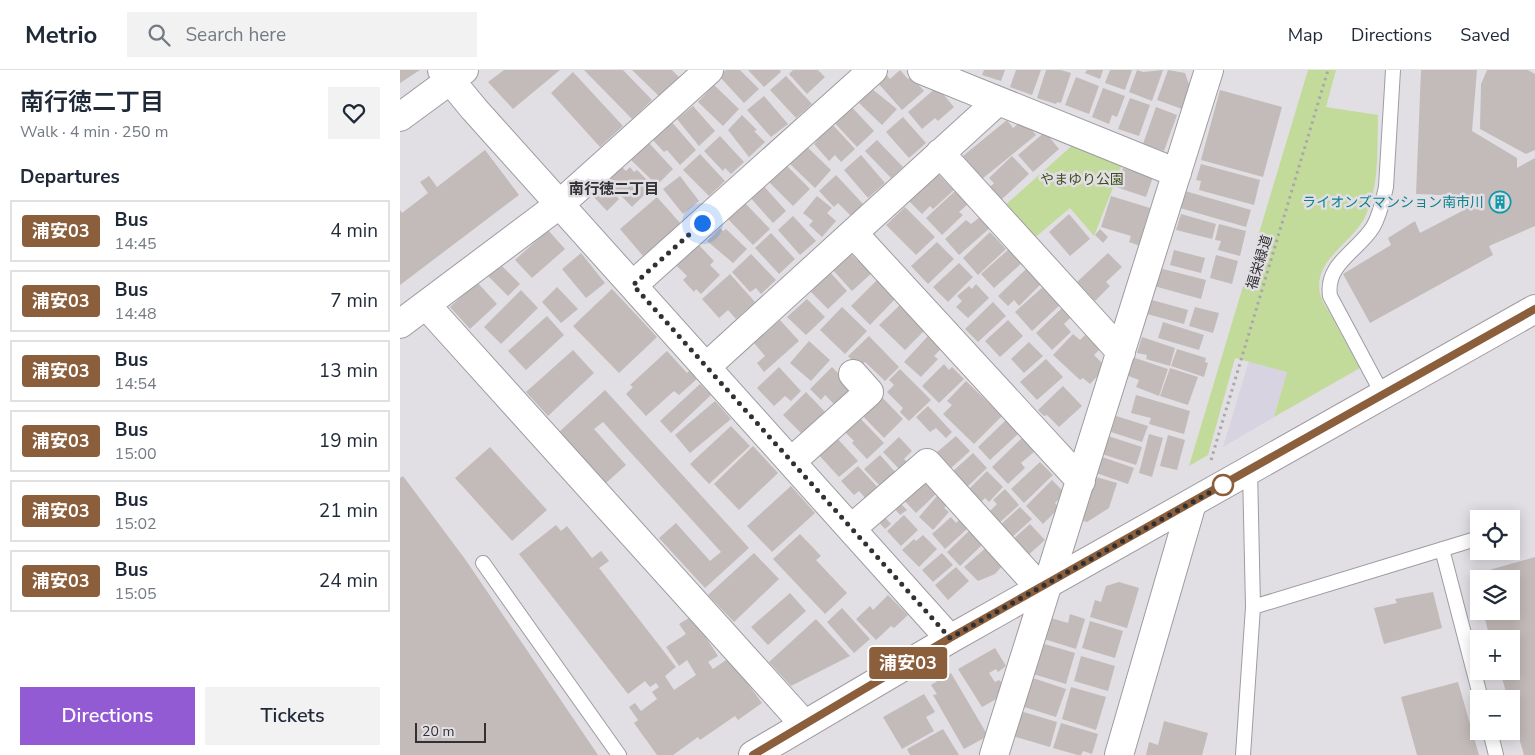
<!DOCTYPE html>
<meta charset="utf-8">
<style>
:root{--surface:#fff;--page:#f2f2f3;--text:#1f2937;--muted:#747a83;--line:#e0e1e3;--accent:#935bd3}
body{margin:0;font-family:"Nunito Sans","Noto Sans JP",sans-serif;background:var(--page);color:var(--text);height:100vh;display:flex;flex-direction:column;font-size:19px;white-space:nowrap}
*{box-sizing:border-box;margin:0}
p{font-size:16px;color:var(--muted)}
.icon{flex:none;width:28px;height:28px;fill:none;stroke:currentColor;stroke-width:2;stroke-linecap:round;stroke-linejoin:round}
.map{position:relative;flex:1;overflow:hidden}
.side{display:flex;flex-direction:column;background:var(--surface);width:400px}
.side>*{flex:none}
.badge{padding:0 10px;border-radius:4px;font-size:18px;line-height:32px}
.buttons{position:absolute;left:1070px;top:440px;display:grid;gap:10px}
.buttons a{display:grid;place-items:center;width:50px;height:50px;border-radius:0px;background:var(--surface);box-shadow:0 2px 12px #0003;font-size:25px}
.scale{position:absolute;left:15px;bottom:12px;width:71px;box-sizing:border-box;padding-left:5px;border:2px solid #313032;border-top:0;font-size:14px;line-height:18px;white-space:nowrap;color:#313032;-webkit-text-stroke:4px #e1dee4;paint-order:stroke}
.you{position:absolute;width:25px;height:25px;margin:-12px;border:4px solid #fff;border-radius:50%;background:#1a73e8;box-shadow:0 0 0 8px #1a73e833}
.map>.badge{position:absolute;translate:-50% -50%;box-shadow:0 0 0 2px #fff}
h2{padding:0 20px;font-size:19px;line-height:45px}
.round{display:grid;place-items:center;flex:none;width:52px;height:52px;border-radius:0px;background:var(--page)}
.head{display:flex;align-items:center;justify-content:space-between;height:85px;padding:0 20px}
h1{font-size:24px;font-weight:600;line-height:38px}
.action{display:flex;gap:10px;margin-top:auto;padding:10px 20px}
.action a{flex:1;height:58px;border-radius:0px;background:var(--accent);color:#fff;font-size:20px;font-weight:600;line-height:58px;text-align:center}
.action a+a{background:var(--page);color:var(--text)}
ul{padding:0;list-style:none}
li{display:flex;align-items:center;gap:15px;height:62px;margin:0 10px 8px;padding:0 10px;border:2px solid var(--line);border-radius:0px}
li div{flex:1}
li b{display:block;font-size:19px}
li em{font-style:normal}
li .badge{min-width:55px;font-weight:700;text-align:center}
header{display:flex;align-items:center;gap:30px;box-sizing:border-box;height:70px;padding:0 25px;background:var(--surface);border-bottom:1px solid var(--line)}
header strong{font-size:24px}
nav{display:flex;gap:28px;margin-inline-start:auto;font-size:18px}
.search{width:350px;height:45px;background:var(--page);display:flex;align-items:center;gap:12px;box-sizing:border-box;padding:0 18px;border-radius:0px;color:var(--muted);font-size:19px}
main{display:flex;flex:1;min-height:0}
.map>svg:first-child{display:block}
</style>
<header>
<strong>Metrio</strong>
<div class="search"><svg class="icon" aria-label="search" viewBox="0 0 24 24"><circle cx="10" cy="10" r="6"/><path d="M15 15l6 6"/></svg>Search here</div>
<nav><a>Map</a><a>Directions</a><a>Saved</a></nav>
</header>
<main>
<section class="side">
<div class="head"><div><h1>南行徳二丁目</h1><p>Walk · 4 min · 250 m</p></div><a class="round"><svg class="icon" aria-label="heart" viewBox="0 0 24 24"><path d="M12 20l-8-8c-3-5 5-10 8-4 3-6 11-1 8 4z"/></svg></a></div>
<h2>Departures</h2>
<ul>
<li><span class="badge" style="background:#8b5e3c;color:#fff">浦安03</span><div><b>Bus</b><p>14:45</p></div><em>4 min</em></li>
<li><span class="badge" style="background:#8b5e3c;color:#fff">浦安03</span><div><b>Bus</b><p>14:48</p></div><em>7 min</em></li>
<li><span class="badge" style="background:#8b5e3c;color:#fff">浦安03</span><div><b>Bus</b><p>14:54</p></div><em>13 min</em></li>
<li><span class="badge" style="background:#8b5e3c;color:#fff">浦安03</span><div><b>Bus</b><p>15:00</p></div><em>19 min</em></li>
<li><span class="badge" style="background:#8b5e3c;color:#fff">浦安03</span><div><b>Bus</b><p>15:02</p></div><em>21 min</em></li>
<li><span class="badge" style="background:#8b5e3c;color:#fff">浦安03</span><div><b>Bus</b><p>15:05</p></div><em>24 min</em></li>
</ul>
<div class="action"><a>Directions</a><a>Tickets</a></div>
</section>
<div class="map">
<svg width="1135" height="685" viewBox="0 0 1135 685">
<rect width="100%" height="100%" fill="#e1dee4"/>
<!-- built -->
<path fill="#d8d3e0" d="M849,291L887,302L874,347L823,377Z"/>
<!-- green -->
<path fill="#c2db9b" d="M908,0H936L926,37L978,45C977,79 980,115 965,147C952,174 910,191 921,227C923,234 929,241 932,247C941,264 950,281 960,298L874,347L887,302L835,288L808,385L789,396Z
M676,72L723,92L694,166L670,138L632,170L603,137Z"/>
<!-- building -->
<path fill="#c3bbb9" d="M0,0H20L0,13Z
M104,0H160L113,39L88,12Z
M184,0H223L252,30L232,49Z
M232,0H272L279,7L260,27Z
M326,0H340L359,19L344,33L319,6Z
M348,0H380L381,2L364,17Z
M393,0H418L425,7L407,24L389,4Z
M500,0L508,9L511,6L524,21L502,40L477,12L486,4L490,9Z
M584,0H605L601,11L582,5Z
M616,0H641L632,25L610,17Z
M646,0H661L671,3L661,33L657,32L656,34L637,28Z
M687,0H703L700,9L685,3Z
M710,0H732L725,20L705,13Z
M737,0L743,2L763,0L752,31L729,22Z
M768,0L785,3L790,17L782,39L757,30Z
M1021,0H1077L1072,61L1117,88V98L1135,88V156L1089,176L1093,185L970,253L943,204L991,175L988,168L1015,151L1020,163L1066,139L1064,126L1016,124Z
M1087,0H1128L1135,4V80L1126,84L1080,59L1081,14Z
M173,2L223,56L200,77L151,23Z
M386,6L412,34L396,48L370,20Z
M676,7L699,16L689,44L665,35Z
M314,15L339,39L323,56L298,32Z
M537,17L554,37L538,51L535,48L522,59L508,42Z
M703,18L725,26L717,47L712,45L709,54L692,47Z
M472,19L497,39L482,55L459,33Z
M820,20L882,37L863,107L801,90Z
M364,26L388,54L371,67L347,40Z
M730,28L750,35L739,66L718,59Z
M449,34L474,61L457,77L432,50Z
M293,36L315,61L299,76L277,49Z
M756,37L777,45L764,81L743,74Z
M342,45L357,60L354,61L365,72L349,87L328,60Z
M503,47L526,73L509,88L486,62Z
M270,50L296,80L280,95L267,80L264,82L250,67Z
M607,50L613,58L623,50L636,65L582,109L563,86Z
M433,55L455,79L441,92L435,85L429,91L414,74L417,71L415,69Z
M645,62L659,79L633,102L618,85Z
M320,66L344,92L331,104L325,98L323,101L304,81Z
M477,70L503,97L491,108L465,81Z
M249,73L273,99L257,115L231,90Z
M405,75L431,100L415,118L388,92Z
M85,80L119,125L0,215V140L2,143L28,123L20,112L29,106L37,117Z
M300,84L325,111L309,126L283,100Z
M461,85L485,113L468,128L444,100Z
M612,86L629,104L601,130L590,117L594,113L589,108Z
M801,94L860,110L854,135L799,120L801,111L796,110Z
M220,95L226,101L230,97L234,102L237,100L253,116L232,137L206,110Z
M386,95L410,119L393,136L369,112Z
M723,98L753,107L746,127L716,117Z
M537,103L554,120L533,139L530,136L522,144L509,131Z
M436,105L463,134L451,146L438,133L434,137L419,121Z
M280,106L299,131L283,144L263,119Z
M202,111L219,129L207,141L190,123Z
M362,114L386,141L373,153L349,126Z
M555,121L568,134L559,142L563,145L542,165L526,148Z
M785,121L851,140L846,157L780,138Z
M417,126L432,138L427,143L436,151L422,167L409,155L413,151L403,143Z
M711,126L750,138L744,157L748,160L743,177L729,172L731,166L701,157Z
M257,127L281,154L243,186L220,159Z
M343,131L370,159L353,175L326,147Z
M505,137L535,167L516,185L486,155Z
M669,144L690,169L670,186L649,162Z
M781,144L816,154L812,169L776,160Z
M393,146L416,171L400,185L378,160Z
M581,146L591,157L559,185L545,169L566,150L571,154Z
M819,154L846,161L840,186L818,180L821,171L815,170Z
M320,158L323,161L326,159L347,179L333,193L307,171Z
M700,159L708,167L703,173L695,165Z
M148,160L165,179L132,208L115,190Z
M590,162L606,179L578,205L563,188Z
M371,163L395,189L379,204L355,178Z
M537,172L554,189L528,214L511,196Z
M297,173L314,191L310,195L320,205L301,224L296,219L294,222L283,210L287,206L275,194Z
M610,178L623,192L594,218L581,204Z
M774,180L805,188L801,203L770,195Z
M181,183L205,213L186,228L162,199Z
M450,183L458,191L462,187L474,201L452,221L432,199Z
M708,183L722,197L706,212L710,216L695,231L677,212Z
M351,184L376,210L361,224L356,218L350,222L332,202Z
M816,185L838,191L832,214L810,208Z
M99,193L120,214L108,226L87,205Z
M559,193L573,207L548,232L533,217Z
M759,198L806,210L801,229L754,216Z
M626,199L641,214L619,236L614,230L608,236L598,226Z
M429,201L447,221L428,239L409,220Z
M330,204L355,232L336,249L328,240L319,248L302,229Z
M479,208L498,226L470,255L451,236Z
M77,212L97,234L70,259L50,237Z
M576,214L589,228L568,248L556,237L562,231L557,226L569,216L572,219Z
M644,216L661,234L632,261L615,242Z
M157,217L178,239L161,253L142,232Z
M212,219L257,267L219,303L173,256Z
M121,220L138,238L101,274L84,257Z
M407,229L425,247L406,265L387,247Z
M752,230L788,240L784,254L747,244Z
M593,232L606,246L578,272L565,259Z
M500,235L525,260L505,280L479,255Z
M442,237L467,261L445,284L420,260Z
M795,237L819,243L813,263L789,256Z
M662,238L671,247L664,254L671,262L652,280L636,263Z
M147,246L164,265L126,300L108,281Z
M380,250L399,271L364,302L357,293L365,286L354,273Z
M608,250L623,266L600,287L585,271Z
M763,252L804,265L799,280L758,268Z
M673,264L680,270L685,265L700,279L694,285L706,297L690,314L683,308L680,310L653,285Z
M469,266L499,297L485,311L465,292L459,297L448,286Z
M528,266L542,278L534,286L538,289L521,307L504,292Z
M742,267L775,278L770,296L746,289L747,285L737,283Z
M409,271L430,290L411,311L390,293Z
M629,272L643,286L624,303L611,289Z
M777,279L806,288L805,292L808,293L804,307L771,296Z
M173,280L194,303L148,346L126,322Z
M267,281L287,303L290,300L298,308L279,325L274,321L246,346L226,324L233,317L230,315Z
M732,287L768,299L759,326L736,317L739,310L726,305Z
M646,289L663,307L637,330L620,312Z
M544,294L549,300L552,297L564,309L539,333L522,316Z
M379,297L401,321L391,331L385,326L374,336L357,318Z
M432,297L452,317L435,335L425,325L421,330L410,319Z
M770,298L798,307L788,335L760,326Z
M500,299L531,330L509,351L500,342L503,338L487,322L494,315L489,310Z
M566,311L602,346L574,374L543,344L552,335L547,331Z
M300,314L311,325L271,363L260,351Z
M663,316L682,336L659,357L647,345L644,346L638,340Z
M205,320L349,478L305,518L259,468L276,453L310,491L321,482L203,352L194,359L226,395L206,413L159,362Z
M406,322L428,345L405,367L383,345Z
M478,323L503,349L484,368L459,342Z
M736,325L790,341L784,364L749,354L751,348L731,343Z
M315,331L331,349L290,383L275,365Z
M528,336L552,362L546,368L536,358L530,362L516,347Z
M457,345L484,373L467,389L452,373L454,371L442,359Z
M716,346L748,356L742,372L711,362Z
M606,350L619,363L590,390L578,377Z
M331,356L350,376L309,414L290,394Z
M749,364L763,368L752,407L739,403Z
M768,365L785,370L777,400L760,396Z
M435,366L458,391L439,407L417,383Z
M556,366L570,381L550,399L536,383Z
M708,366L742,377L736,395L702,384Z
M499,367L512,381L504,389L509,394L501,401L483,382Z
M622,368L635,381L621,393L625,398L608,414L592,397Z
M353,376L378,403L339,440L314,414Z
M90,377L147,440L112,471L55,408Z
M573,383L587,398L566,418L551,403Z
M480,385L497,404L482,418L464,399Z
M702,387L734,398L728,414L696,403Z
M640,392L653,405L624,433L611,419Z
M458,396L481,421L469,432L459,421L454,425L441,411Z
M587,401L603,417L589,432L585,428L579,434L567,421Z
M3,406L65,489L198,685H0V408Z
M693,406L717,413L709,438L687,452L680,450Z
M522,409L536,424L516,443L501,427Z
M652,410L665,423L655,433L659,438L643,454L626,436Z
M391,416L415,443L372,482L347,456Z
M605,419L619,435L597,455L587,444L597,434L593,430Z
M537,426L547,435L544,438L549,442L533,460L519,447Z
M500,433L507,440L500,445L494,438Z
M620,437L632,449L609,470L598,457Z
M482,444L491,454L485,459L476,449Z
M504,445L518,460L501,476L487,461Z
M551,447L556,453L559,450L567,459L545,479L532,464Z
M630,454L645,470L625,488L610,472Z
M156,455L161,461L167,456L192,488L201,481L209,491L199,498L276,597L265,606L274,620L296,605L287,590L279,596L266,577L286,564L279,554L292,546L318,586L308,592L313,599L329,588L362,633L338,650L335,646L300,670L298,667L273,685H257L234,653L238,650L229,637L235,633L241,641L257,629L252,622L259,617L256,613L250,617L245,611L228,624L119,484Z
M570,460L583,474L560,496L547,482Z
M400,464L421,486L416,490L447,523L425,544L373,489Z
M523,465L537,479L519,497L502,480L514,469L516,471Z
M588,476L604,494L595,504L578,511L564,497Z
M354,483L379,509L334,552L308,525Z
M542,483L553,495L533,512L522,500Z
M1135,487V685H1124L1111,641V629H1108L1100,601H1111V569H1090L1083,541H1111V509H1079L1078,526L1072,505Z
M556,497L569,511L548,530L535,515Z
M719,512L739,518L727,558L690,547L695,530L701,532L706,516Z
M1033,522L1042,558L984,574L974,538L997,533L995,529Z
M390,523L406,541L368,575L351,557Z
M488,525L508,545L494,558L491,556L476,570L456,549L470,536L473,540Z
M442,538L470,569L454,583L427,552Z
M670,544L685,549L676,579L644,569L651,548L668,553Z
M416,549L450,586L391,616L369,592Z
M690,551L723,561L715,588L682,578Z
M641,573L675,583L666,614L633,604Z
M595,578L606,596L598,602L596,599L589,603L595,612L599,610L602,613L598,628L582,637L558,599Z
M681,586L715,596L708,621L674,611Z
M551,603L588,666L564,679L533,625L537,624L531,615Z
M630,607L666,619L656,647L621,636Z
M1058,612L1079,685H1017L1001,627Z
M671,617L706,627L696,660L662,649Z
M524,624L535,642L526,647L534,661L502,679L483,647Z
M620,641L657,652L650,677L613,666Z
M764,651L808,663L802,685H746L749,672L758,675Z
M661,653L698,664L692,684L683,681L681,685H678L653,678Z
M543,659L559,685H510L507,679Z"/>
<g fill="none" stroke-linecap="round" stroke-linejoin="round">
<!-- lane casing -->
<g stroke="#9e9ca2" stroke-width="16">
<path id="lane" d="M983,325L930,226C925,194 958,181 973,157C980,145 983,130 986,117L993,0
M1042,479L1081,629
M83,493L219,685
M853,537L1079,468
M1090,661L1096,685
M843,685L853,537L850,400"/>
</g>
<!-- street casing -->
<g stroke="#9e9ca2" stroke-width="30">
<path id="street" d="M522,0L777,103
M540,83L721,282
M453,163L681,411
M233,215L473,0
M26,235L404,654
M0,254L160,134L309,0
M306,297L598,31
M392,391L469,322L453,304
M452,458L527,393L640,518
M594,685L809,0
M719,685L792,433"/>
</g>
<!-- secondary casing -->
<g stroke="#9e9ca2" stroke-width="30">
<path id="secondary" d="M42,0L74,39L550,569
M0,47L64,0
M353,685L550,569L1135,239"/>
</g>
<!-- path -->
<path stroke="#aaa7ac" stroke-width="3" stroke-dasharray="2.5 4" stroke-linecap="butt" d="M811,390L928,0"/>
<!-- lane -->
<use href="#lane" stroke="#fff" stroke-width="14"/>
<!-- street -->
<use href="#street" stroke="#fff" stroke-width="28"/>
<!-- secondary -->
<use href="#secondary" stroke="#fff" stroke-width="28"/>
</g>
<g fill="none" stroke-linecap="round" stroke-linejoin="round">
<!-- line casing -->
<g stroke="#fff" stroke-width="11">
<path id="line" d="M353,685L550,568L1135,239"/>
</g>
<!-- line -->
<use href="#line" stroke="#8b5e3c" stroke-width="8"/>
<!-- walk -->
<path stroke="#313032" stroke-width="5" stroke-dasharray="0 9" d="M302,153L233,215L550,568L823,415"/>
</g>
<!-- icons -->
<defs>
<g id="building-ring" transform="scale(1.125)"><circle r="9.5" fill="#e1dee4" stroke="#0f9aa8" stroke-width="1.5"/><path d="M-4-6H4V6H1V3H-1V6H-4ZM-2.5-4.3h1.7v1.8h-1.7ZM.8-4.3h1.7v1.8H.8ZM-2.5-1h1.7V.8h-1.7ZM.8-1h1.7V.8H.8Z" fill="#0f9aa8"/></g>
</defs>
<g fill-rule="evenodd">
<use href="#building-ring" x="1100" y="132"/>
</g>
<!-- markers -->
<circle fill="#fff" stroke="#8b5e3c" stroke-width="2.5" cx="823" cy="415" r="10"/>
<g text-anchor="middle" stroke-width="5" stroke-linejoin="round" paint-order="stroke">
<!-- park labels -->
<g font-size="14" fill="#3e501a" stroke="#e1dee4">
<text x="682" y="114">やまゆり公園</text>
</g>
<!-- culture labels -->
<g font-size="14" fill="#0d838f" stroke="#e1dee4" text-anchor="end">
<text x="1084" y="137">ライオンズマンション南市川</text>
</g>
<!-- street labels -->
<g font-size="14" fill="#313032" stroke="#e1dee4">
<text transform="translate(859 192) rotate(-73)" y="5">福栄緑道</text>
</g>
<!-- neighbourhood labels -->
<g font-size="15" font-weight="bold" fill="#313032" stroke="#e1dee4">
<text x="214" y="124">南行徳二丁目</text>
</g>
</g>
</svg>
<div class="buttons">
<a><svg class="icon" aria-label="locate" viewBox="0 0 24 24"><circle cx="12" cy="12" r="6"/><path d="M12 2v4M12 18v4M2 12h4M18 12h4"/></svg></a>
<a><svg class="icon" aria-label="layers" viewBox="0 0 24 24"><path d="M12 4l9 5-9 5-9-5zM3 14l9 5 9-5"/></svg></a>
<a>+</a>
<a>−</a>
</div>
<div class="scale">20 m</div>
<div class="you" style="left:302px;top:153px"></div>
<b class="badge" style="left:508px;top:593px;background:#8b5e3c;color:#fff">浦安03</b>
</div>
</main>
